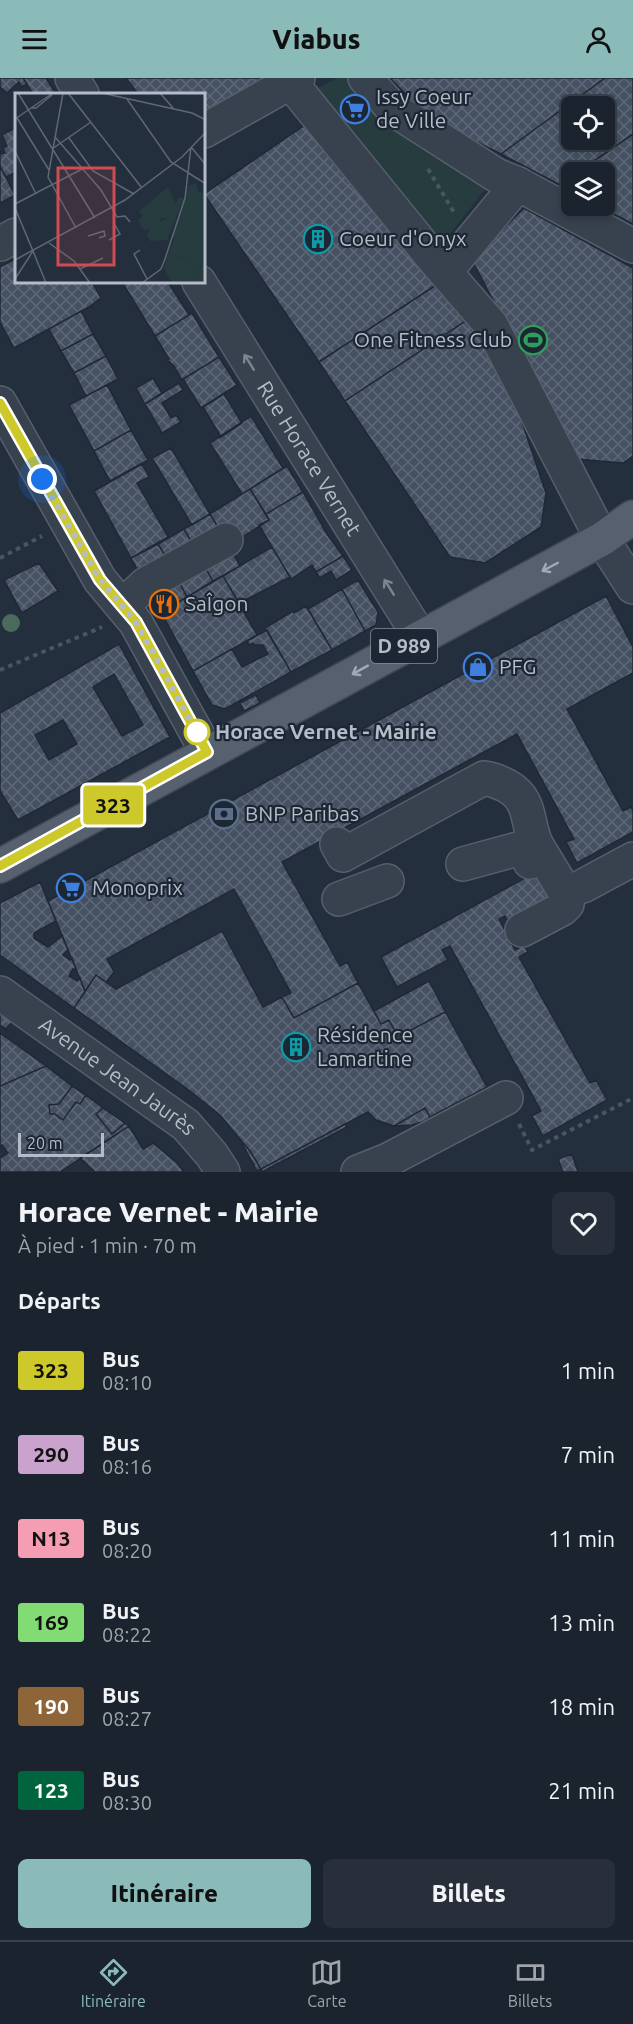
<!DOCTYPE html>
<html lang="fr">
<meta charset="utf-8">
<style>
:root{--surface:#1b232e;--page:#282f3a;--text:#f1f3f6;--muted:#a0a4aa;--line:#39404a;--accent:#8bbbb9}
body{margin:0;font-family:Ubuntu,sans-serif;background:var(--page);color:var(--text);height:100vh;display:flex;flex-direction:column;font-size:22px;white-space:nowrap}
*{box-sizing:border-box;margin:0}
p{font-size:20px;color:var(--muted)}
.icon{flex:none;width:33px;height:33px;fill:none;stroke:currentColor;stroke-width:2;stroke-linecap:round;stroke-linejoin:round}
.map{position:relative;height:1094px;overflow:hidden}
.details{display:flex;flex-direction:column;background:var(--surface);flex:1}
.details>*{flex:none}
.badge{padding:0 12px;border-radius:4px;font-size:21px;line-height:39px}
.buttons{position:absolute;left:561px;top:18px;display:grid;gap:12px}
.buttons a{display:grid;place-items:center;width:54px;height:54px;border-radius:9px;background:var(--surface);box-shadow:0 3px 9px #0003,0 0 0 2px var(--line);font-size:30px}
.scale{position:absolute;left:18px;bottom:15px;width:86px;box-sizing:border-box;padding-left:6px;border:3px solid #b4bcc9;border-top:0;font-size:16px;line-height:21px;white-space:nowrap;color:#b4bcc9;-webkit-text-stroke:4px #1d2633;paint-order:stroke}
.you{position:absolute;width:30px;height:30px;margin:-15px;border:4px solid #fff;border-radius:50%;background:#1a73e8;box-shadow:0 0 0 9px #1a73e833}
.map>.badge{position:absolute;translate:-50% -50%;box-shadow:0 0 0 3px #fff}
h2{padding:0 18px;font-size:22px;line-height:54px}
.round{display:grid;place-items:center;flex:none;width:63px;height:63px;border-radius:9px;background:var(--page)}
.headline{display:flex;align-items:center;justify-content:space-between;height:102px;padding:0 18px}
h1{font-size:28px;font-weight:800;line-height:45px}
.button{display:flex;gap:12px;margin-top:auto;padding:12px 18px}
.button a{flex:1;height:69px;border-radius:9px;background:var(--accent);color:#111;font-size:24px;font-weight:800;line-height:69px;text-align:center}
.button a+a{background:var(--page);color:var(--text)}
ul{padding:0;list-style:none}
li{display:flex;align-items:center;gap:18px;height:84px;padding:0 18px}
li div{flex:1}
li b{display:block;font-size:22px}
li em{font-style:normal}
li .badge{min-width:66px;font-weight:700;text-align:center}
header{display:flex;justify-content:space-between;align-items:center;height:78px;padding:0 18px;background:var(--accent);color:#111;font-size:27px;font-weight:800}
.menu{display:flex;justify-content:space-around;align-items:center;height:84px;border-top:2px solid var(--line);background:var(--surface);font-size:16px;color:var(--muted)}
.menu a{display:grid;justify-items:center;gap:3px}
.menu .active{color:var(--accent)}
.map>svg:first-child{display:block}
</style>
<header><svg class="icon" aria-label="menu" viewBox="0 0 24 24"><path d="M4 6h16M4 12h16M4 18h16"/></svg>Viabus<svg class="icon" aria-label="person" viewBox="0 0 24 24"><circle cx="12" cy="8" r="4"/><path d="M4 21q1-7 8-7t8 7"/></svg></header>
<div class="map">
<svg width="633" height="1094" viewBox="0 0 633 1094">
<defs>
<pattern id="building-cross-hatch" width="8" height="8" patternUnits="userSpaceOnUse" patternTransform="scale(1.5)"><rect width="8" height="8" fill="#455162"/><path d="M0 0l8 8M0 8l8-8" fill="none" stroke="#5d6877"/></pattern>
</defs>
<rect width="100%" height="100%" fill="#242f3e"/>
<!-- garden -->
<path fill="#263c3f" d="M337,0H365L496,97L432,179L302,18Z"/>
<!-- building -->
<path fill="url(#building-cross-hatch)" stroke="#1f2835" stroke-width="1.5" fill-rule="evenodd" d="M0,0H23L27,6L22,9L19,4L7,15L0,9Z
M23,0H46L56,16H33Z
M126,0H268L204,40V16H138Z
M390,0H605L501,76L430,41Z
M605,0H633V56L578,94H572V99L560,107L501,76ZM572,28H604V62H572Z
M308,45L439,205L319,284L204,116Z
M16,49V94L6,99L0,88V73L1,76L5,75L3,70L7,68L2,57Z
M633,56V146L599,128H604V94H578Z
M0,88L15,117L0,125Z
M524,130L633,190V378L623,385L576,381L472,182Z
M15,181L16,204H92L101,220L89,229L14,270L0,244V189Z
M122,204H168L189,237L155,258Z
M439,205L467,242L345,323L319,284Z
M81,233L93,256L61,273L49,251Z
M192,235L219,279L182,302L174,288L167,282L169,281L155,258Z
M467,242L508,303L546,415L541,449L485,485L450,479L345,323Z
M93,256L106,278L74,295L61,273Z
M106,278L118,301L86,318L74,295Z
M219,279L237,307L201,330L183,301Z
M153,300L162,315L145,326L136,310Z
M179,305L183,312L162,325L171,340L176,337L181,344L162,355L145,326Z
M107,307L131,352L94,373L69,327Z
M224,316L242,345L221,359L203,329Z
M251,338L283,390L242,416L210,365Z
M131,352L148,382L110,403L94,373Z
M171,370L210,436L192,447L152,380Z
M142,386L149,399L137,405L168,459L131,480L94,413Z
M287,388L303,414L266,436L250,411Z
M250,411L269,442L229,468L210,436Z
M303,414L327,456L343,478L316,494L312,487L291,501L259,447L269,442L266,436Z
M210,436L220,452L193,467L184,451Z
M184,451L193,467L167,481L158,466Z
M158,466L167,481L140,496L131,480Z
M272,469L290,499L239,525L223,498Z
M231,472L240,488L213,503L204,488Z
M343,478L352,492L336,502L331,493L320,500L316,494Z
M39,485L58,513L22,535L4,502Z
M204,488L213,503L187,519L178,502Z
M223,498L257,557L193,593L161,534Z
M178,502L187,519L161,534L151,517Z
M358,502L378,534L376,547L365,553L342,511Z
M342,511L365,553L332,572L308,531Z
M606,518L633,569V595L567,631L623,733L631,729L633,732V754L577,785L566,764L574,761L517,656L282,784L340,888L347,884L358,905L294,940L282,919L291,915L234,811L107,881L114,894L106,904L96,897L85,913L48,823Z
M306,528L332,572L291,594L265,550L293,533L294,535Z
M267,552L291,594L225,631L212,627L193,593L232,571L242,589L268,576L263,567H255L253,565L249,567L247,563Z
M119,566L170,659L18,742L0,713V635ZM114,596L143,647L122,658L93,609ZM63,642L77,666L49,682L35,657Z
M256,617L260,625L244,633L240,625Z
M545,789L561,819L510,847L505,838L499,841L515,872L524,867L528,874L519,879L590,1005L596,1002L607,1022L543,1058L532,1038L541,1033L450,868L442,872L448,882L397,909L381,879Z
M40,804L56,843L34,855V860L48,869L62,858L68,872L63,877L70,882L72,880L76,891H73L69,898L77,903L80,900L85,914L74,930L0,877V825Z
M222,853L263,929L282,919L294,940L358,905L381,946L389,942L398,959L443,935H446L487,1009L430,1039L425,1030L394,1048L376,1042L368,1034L261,1091L250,1073L220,1037L186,1010L74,930L96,897L116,911Z
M429,903L446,935H443L398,959L389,942L381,946L374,933Z
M0,936L12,944L6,951L0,947Z
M0,955L14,965L46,988L0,1008Z
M46,988L72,1008L59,1026L49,1027L50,1036H55L63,1042L76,1024L80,1026L86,1017L103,1030L96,1036L112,1056L125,1045L129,1048L60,1094H0V1080L8,1075L2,1067L0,1069V1008Z
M72,1008L86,1017L80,1026L76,1024L63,1042L55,1036H50L49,1027L59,1026Z
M103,1030L125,1045L112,1056L96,1036Z
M425,1030L430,1039L425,1043L412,1047L394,1048Z
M345,1046L347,1049L262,1094L261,1091Z
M129,1048L143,1071L153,1065L177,1085L184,1094H95L80,1080Z
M239,1060L250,1073L261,1091L257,1093Z
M572,1076L578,1094H563L558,1081Z"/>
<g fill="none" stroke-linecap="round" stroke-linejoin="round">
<!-- minor casing -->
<g stroke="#565f6c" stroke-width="36">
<g id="minor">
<path d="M72,0L82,16"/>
<path d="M287,0L432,179L491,247L602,461L633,509"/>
<path d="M365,0L393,31L496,97L518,106L633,168"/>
<path d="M204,53L298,0"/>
<path d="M0,166L16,157"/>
<path d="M445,194L518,106"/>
<path id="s1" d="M199,204L420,559"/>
<path d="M0,325L100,502L136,545L207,674"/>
<path d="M122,528L146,506L226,462"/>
<path d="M337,766L343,777L484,700C493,701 499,704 507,708C532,722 526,743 536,766L463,786"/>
<path d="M583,808L633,781"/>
<path d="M339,821L387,803"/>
<path d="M522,852L562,831L567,826L568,819L536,766L534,782L530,784"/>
<path id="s2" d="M0,915L186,1047L212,1077L223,1094"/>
<path d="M358,1094L388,1082L506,1020"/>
</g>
</g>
<!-- major casing -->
<g stroke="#414a57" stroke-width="36">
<path id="major" d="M0,788L602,461L633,439"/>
</g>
<!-- path -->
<path stroke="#44595c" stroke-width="4" stroke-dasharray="4.5 4.5" stroke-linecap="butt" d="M428,91L455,136
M0,480L42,458
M0,592L102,549
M519,1046L532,1072L633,1020"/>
<!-- minor -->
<use href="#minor" stroke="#38414e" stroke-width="33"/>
<!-- major -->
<use href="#major" stroke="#56606e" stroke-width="33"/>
</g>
<!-- trees -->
<circle fill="#4b6a5d" cx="11" cy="545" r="9"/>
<!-- one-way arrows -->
<defs><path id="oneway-shaft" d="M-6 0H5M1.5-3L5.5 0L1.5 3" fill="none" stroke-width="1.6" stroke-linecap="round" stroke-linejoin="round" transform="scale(1.5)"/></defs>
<g stroke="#7c8592">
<use href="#oneway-shaft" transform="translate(249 284) rotate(-122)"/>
<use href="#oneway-shaft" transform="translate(389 509) rotate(-122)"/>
</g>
<g stroke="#a1aab7">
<use href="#oneway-shaft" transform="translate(550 489) rotate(152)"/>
<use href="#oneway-shaft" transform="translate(360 592) rotate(151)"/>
</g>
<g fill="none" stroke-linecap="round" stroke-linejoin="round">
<!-- line casing -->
<g stroke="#fff" stroke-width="14">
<path id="line" d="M0,325L100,502L136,544L207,674L0,788"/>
</g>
<!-- line -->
<use href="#line" stroke="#cec92a" stroke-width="9"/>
<!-- walk -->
<path stroke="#b4bcc9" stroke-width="6" stroke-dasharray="0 10.8" d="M42,401L100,502L136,544L200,660L197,654"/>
</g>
<!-- icons -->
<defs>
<g id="supermarket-ring" transform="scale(1.5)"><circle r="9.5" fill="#1d2633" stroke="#3f7fe0" stroke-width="1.5"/><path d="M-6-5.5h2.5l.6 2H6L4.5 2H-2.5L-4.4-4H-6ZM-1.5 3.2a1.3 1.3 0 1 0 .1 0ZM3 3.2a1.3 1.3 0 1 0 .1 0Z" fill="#3f7fe0"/></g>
<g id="building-ring" transform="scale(1.5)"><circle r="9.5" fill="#1d2633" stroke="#0f9aa8" stroke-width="1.5"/><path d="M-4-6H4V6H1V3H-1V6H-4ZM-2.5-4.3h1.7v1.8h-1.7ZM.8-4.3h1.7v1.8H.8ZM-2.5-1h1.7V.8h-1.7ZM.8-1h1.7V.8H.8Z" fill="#0f9aa8"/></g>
<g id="stadium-ring" transform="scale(1.5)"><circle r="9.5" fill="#1d2633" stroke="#2e9e5b" stroke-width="1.5"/><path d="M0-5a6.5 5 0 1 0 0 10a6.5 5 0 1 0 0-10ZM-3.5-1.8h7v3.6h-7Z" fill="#2e9e5b"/></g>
<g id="restaurant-ring" transform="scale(1.5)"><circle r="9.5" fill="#1d2633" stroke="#e8710a" stroke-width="1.5"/><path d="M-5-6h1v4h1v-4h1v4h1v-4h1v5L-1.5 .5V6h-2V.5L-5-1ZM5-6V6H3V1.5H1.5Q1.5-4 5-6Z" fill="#e8710a"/></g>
<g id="shop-ring" transform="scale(1.5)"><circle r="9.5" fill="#1d2633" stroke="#3f7fe0" stroke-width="1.5"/><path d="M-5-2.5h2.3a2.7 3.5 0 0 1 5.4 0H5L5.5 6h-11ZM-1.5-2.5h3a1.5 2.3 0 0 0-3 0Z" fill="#3f7fe0"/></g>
<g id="bank-ring" transform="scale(1.5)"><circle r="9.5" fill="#1d2633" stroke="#5c6f8a" stroke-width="1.5"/><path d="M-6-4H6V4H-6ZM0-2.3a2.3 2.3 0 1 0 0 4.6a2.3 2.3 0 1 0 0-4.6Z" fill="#5c6f8a"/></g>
</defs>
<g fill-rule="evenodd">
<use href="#supermarket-ring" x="355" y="31"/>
<use href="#building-ring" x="318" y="161"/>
<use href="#stadium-ring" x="533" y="262"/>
<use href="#restaurant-ring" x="164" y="526"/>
<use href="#shop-ring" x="478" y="589"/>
<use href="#bank-ring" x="224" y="736"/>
<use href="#supermarket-ring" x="71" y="810"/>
<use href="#building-ring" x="296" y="969"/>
</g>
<!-- markers -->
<circle fill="#fff" stroke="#cec92a" stroke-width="3" cx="197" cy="654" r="12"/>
<g text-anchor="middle" stroke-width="4.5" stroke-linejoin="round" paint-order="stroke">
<!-- shield labels -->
<rect fill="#1d2633" stroke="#878f9c" stroke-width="1.5" x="371" y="551" width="66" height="34" rx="4.5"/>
<g font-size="20" font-weight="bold" fill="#b4bcc9">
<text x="404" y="575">D 989</text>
</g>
<!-- poi labels -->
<g font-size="21" fill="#b4bcc9" stroke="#1d2633" text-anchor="start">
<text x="376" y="26">Issy Coeur<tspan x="376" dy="24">de Ville</tspan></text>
<text x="339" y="168">Coeur d'Onyx</text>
<text x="512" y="269" text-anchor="end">One Fitness Club</text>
<text x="185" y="533">SaÎgon</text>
<text x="499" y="596">PFG</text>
<text x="245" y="743">BNP Paribas</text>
<text x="92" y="817">Monoprix</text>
<text x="317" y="964">Résidence<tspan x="317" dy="24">Lamartine</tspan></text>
</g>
<!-- street labels -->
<g font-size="21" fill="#b4bcc9" stroke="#1d2633">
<text dy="7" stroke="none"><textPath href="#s1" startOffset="208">Rue Horace Vernet</textPath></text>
<text dy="7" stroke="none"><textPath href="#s2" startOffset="144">Avenue Jean Jaurès</textPath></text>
</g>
<!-- stop labels -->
<g font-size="21" font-weight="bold" fill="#b4bcc9" stroke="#1d2633" text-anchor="start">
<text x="215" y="661">Horace Vernet - Mairie</text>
</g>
</g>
<!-- overview -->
<g transform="translate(15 15)">
<rect width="190" height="190" fill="#242f3e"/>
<path d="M160,145L190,153V190H184L178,168L153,161Z" fill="#263c3f"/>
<path d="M164,104L169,105L152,147L135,148L132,142L137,132L153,125Z" fill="#263c3f"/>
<path d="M181,90L183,99L190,100V153L157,145L173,93ZM153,94L161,111L153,125H147L137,136L129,137L123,128L128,123L124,118ZM153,161L178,168L184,190H154L157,189L149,176Z" fill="#263c3f"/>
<path fill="none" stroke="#5e6776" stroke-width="1.5" d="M3,0L80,125M48,0L33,84L61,135M53,0L127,95M87,0L177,20L191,27M145,0L158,15M112,6L156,69L191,91M16,15H21L37,2M2,25L34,77M0,26L38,0M40,44L86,97L102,124L110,123L115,129M54,45L78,78L119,101M176,54L191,72M37,56L76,29M0,58L21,101M0,111L69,75M0,115L18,158L0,186M73,143L89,138L90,143L84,145M94,147L105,141L100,132M34,150L59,168L75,190M125,157L119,161L132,186M18,158L31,190M0,167L110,107L167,64L191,39M65,176L88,165M127,190L146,176L150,166L170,105L176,54"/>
<path fill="#ce4d50" fill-opacity="0.15" stroke="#ce4d50" stroke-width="3" d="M43,75H99V172H43Z"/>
<rect width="190" height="190" fill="none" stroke="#b4bcc9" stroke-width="3"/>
</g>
</svg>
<div class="buttons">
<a><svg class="icon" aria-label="locate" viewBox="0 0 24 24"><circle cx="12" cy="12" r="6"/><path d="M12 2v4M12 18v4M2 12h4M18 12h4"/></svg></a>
<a><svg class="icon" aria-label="layers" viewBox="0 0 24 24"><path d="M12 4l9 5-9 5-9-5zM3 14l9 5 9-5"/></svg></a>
</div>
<div class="scale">20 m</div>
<div class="you" style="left:42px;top:401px"></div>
<b class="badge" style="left:113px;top:727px;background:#cec92a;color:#111">323</b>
</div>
<section class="details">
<div class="headline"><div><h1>Horace Vernet - Mairie</h1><p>À pied · 1 min · 70 m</p></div><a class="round"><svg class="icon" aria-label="heart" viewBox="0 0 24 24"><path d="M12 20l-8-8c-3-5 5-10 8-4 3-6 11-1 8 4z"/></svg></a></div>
<h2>Départs</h2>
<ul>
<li><span class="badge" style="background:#cec92a;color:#111">323</span><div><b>Bus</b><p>08:10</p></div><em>1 min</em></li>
<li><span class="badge" style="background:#c9a3cd;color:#111">290</span><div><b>Bus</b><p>08:16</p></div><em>7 min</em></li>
<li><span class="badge" style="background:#f59eb3;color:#111">N13</span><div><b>Bus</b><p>08:20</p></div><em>11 min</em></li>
<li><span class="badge" style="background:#82dc73;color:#111">169</span><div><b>Bus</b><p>08:22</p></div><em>13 min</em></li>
<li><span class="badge" style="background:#8d6539;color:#fff">190</span><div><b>Bus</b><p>08:27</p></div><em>18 min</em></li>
<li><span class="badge" style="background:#00643c;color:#fff">123</span><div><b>Bus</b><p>08:30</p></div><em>21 min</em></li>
</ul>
<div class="button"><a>Itinéraire</a><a>Billets</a></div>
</section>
<nav class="menu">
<a class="active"><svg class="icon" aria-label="directions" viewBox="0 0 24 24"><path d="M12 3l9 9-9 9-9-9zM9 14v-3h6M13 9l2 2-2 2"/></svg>Itinéraire</a>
<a><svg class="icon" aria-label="map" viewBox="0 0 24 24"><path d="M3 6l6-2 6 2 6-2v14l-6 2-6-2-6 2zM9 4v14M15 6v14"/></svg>Carte</a>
<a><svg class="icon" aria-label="tickets" viewBox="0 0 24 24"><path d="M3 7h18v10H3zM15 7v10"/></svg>Billets</a>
</nav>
